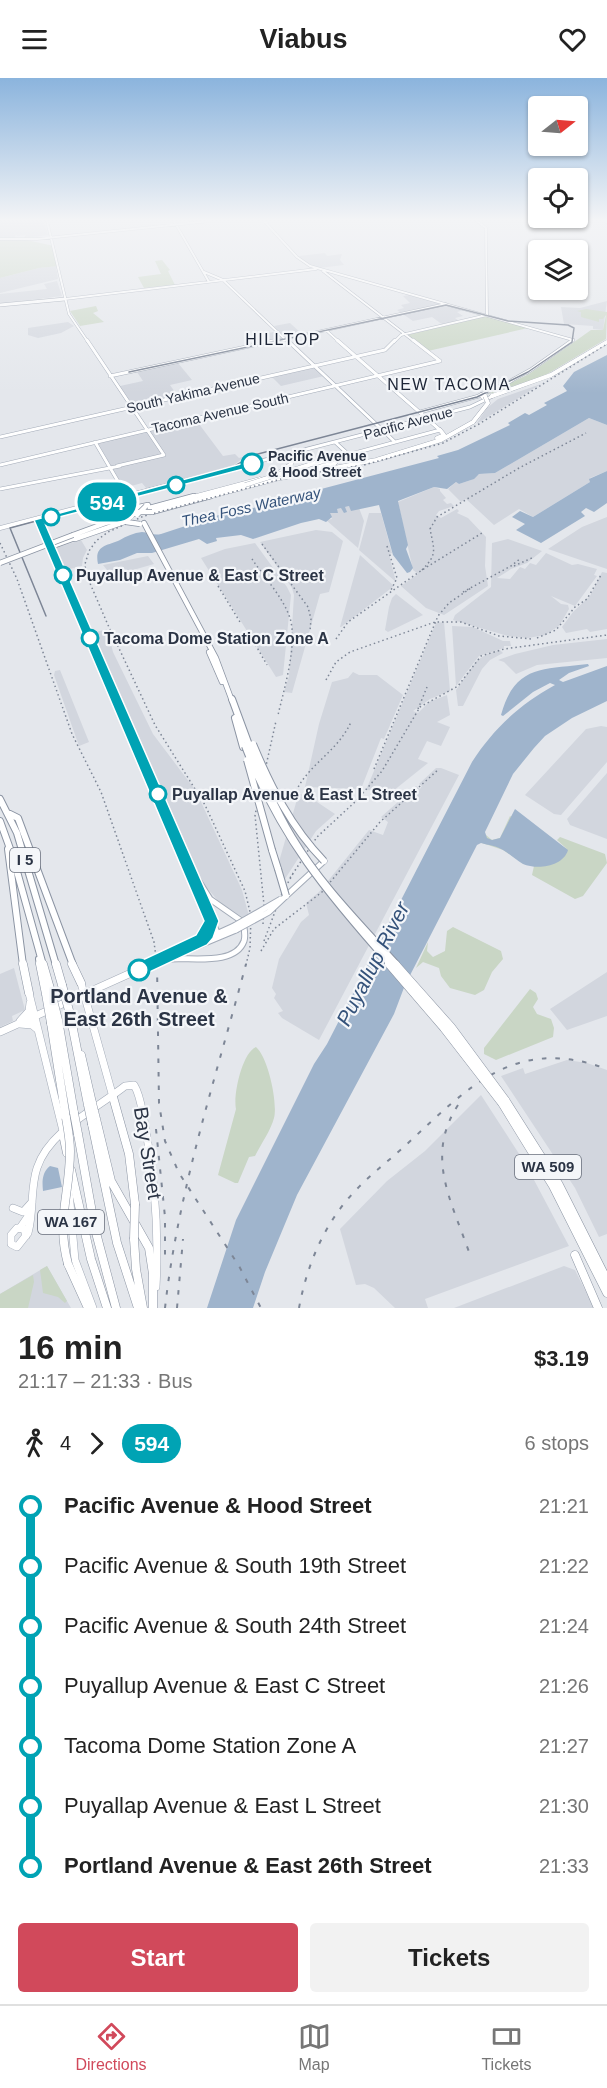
<!DOCTYPE html>
<meta charset="utf-8">
<style>
:root{--surface:#fff;--page:#f2f2f2;--text:#222;--muted:#767676;--line:#e0e0e0;--accent:#d1495b}
body{margin:0;font-family:Helvetica,sans-serif;background:var(--page);color:var(--text);height:100vh;display:flex;flex-direction:column;font-size:22px;white-space:nowrap}
*{box-sizing:border-box;margin:0}
p{font-size:20px;color:var(--muted)}
.icon{flex:none;width:33px;height:33px;fill:none;stroke:currentColor;stroke-width:2;stroke-linecap:round;stroke-linejoin:round}
.map{position:relative;height:1230px;overflow:hidden}
.details{display:flex;flex-direction:column;background:var(--surface);flex:1}
.details>*{flex:none}
.badge{padding:0 12px;border-radius:20px;font-size:21px;line-height:39px}
.needle{width:39px;rotate:73deg}
.buttons{position:absolute;left:528px;top:18px;display:grid;gap:12px}
.buttons a{display:grid;place-items:center;width:60px;height:60px;border-radius:6px;background:var(--surface);box-shadow:0 2px 4px #0004;font-size:30px}
.map>.badge{position:absolute;translate:-50% -50%;box-shadow:0 0 0 3px #fff}
.legs{display:flex;align-items:center;gap:9px;height:66px;padding:0 18px;font-size:20px}
.legs p{margin-inline-start:auto}
.head{display:flex;align-items:center;justify-content:space-between;height:102px;padding:0 18px}
h1{font-size:33px;font-weight:600;line-height:45px}
.button{display:flex;gap:12px;margin-top:auto;padding:12px 18px}
.button a{flex:1;height:69px;border-radius:6px;background:var(--accent);color:#fff;font-size:24px;font-weight:600;line-height:69px;text-align:center}
.button a+a{background:var(--page);color:var(--text)}
ul{padding:0 18px;list-style:none}
li{display:flex;align-items:center;gap:21px;height:60px;font-size:22px}
li i{display:grid;place-items:center;width:9px;height:100%;margin:0 8px;background:currentColor}
li i::after{content:'';width:15px;height:15px;margin:-8px;border:4px solid;border-radius:50%;background:var(--surface)}
li p{margin-inline-start:auto}
li:first-child i{background:linear-gradient(#0000 50%,currentColor 0)}
li:last-child i{background:linear-gradient(currentColor 50%,#0000 0)}
header{display:flex;justify-content:space-between;align-items:center;height:78px;padding:0 18px;background:var(--surface);font-size:27px;font-weight:600}
.menu{display:flex;justify-content:space-around;align-items:center;height:84px;border-top:2px solid var(--line);background:var(--surface);font-size:16px;color:var(--muted)}
.menu a{display:grid;justify-items:center;gap:3px}
.menu .active{color:var(--accent)}
.map>svg:first-child{display:block}
</style>
<header><svg class="icon" aria-label="menu" viewBox="0 0 24 24"><path d="M4 6h16M4 12h16M4 18h16"/></svg>Viabus<svg class="icon" aria-label="heart" viewBox="0 0 24 24"><path d="M12 20l-8-8c-3-5 5-10 8-4 3-6 11-1 8 4z"/></svg></header>
<div class="map">
<svg width="607" height="1230" viewBox="0 0 607 1230">
<rect width="100%" height="100%" fill="#e4e7ec"/>
<!-- built -->
<path fill="#d2d6de" d="M0,143H44L48,157L24,160L26,157L17,158L16,156L15,160L0,161Z
M325,175L327,178L342,176L340,182L344,187L319,190L303,184L299,178Z
M56,188L58,201L0,215V200L39,190Z
M57,203L62,218L0,226V216L47,211L44,206Z
M409,217L464,232L457,234L463,238L455,240L459,243L443,247L432,239L413,243L397,232L404,230L401,227L410,225L403,218Z
M607,223L603,252L593,251V248L564,246L561,229L580,230Z
M68,244L74,248L61,255L38,260L28,257V250Z
M290,245L302,256L266,264L259,257L278,253L274,248Z
M178,285L192,302L170,307L177,317L133,327L120,308L143,303L137,294Z
M314,288L324,298L281,308L271,298Z
M541,306L478,345H477L487,330L498,321Z
M589,340L607,347V393L590,400V404L533,439L519,431L494,447L466,421L461,424L448,411L456,404L459,406L471,402L479,396L495,395Z
M196,342L223,378L235,376L239,380L246,378L231,389L147,411L142,405L124,410L98,365Z
M434,409L440,411V413L446,420L443,422L447,426L451,425L454,428L439,433L436,437L441,440L457,431L459,433L457,435L468,440L486,459L485,488L488,508L444,537L426,530L401,508L418,496L413,492L398,424Z
M349,428L351,431L359,430L364,443L358,470L326,442L332,441L329,435H338L336,431Z
M369,435H381L392,475L389,476L396,504L359,472Z
M607,439V491L548,471L582,449Z
M316,452L332,454L343,463L329,514L320,516L292,615L284,614L289,598L294,517L292,510L260,464Z
M508,461L542,473L527,485L511,491L497,500L510,501L520,489L525,491L530,485L536,487L546,475L572,487L578,486L597,491L594,497L597,498L575,528L551,518L561,526L568,527L569,531L559,548L545,557L528,560L508,558L453,542L455,537L491,509L492,465Z
M81,462L87,472L83,480L82,488L65,492L55,470Z
M255,465L287,509L291,517L283,597L276,599L201,480L225,471Z
M360,477L394,508L341,549H340Z
M148,478L154,486L112,498L103,487Z
M602,494L607,495V551L590,554L587,551L566,555L562,549L573,534L590,518Z
M396,516L423,537L388,554L385,552L389,529L392,520Z
M444,544L450,613L430,621L413,633L418,635L429,624L447,617L450,637L437,644L450,649L441,668L427,663L418,681L428,685L393,713L366,712L436,545Z
M452,548L473,549L503,563H510L511,568H504V570L479,578L456,608Z
M107,551L113,574L153,656L196,713L201,724L242,812L249,838L244,840L219,824L202,804L93,555Z
M607,561V580L537,587L516,596L504,584L498,582L515,576L553,567Z
M500,572L503,575L490,582L482,591L463,628H458L456,612L476,583L487,576Z
M60,592L89,664L79,668L54,597L55,593Z
M353,594L359,597H377L403,617L384,661L381,660L361,711L305,709L319,646L332,604L348,600Z
M601,648L607,649V684L561,737L554,736L525,717L586,651Z
M436,690H441L459,697L319,962L282,940L278,935L283,933L274,920L276,916L272,910L279,881L301,844L309,837L306,825L319,814L369,752L383,757L388,744L381,739L416,708L420,711L422,708L419,706Z
M607,695V761L570,747L567,741Z
M300,716L308,718L335,736L316,753L283,804L278,787L298,718Z
M14,890L25,932L12,938L13,943L0,949V896Z
M607,894V938L567,952L550,931Z
M567,982L587,985L607,992V1156L599,1159L575,1110L501,998L523,990L525,996Z
M481,1017L525,1085L569,1168L425,1221L428,1230H395L374,1210L365,1206L356,1207L340,1151L387,1103L425,1073Z
M47,1188L71,1230H0V1216Z
M564,1188L575,1192L594,1230H454Z"/>
<!-- green -->
<path fill="#c9d6c5" d="M0,161H22L54,168L58,188L39,190L0,200Z
M162,182L170,192L168,193L175,207L144,210L138,199L161,196L155,183Z
M96,228L98,233L93,235L104,244L80,248L70,233Z
M586,231L607,234L606,261L544,298L486,317L529,296L591,252H603L606,237L603,241H599V244L581,239V234L577,233Z
M487,238L528,250L428,273L407,257Z
M510,738L567,771L557,762L560,759L605,776L607,785L583,818L575,821L532,797L534,788L524,786L503,772L482,765L486,757L492,762L500,760Z
M453,849L501,873L503,881L492,894L484,912L475,917L450,910L441,898L439,890L423,884L416,890L428,864L427,873L433,879L445,873L447,853Z
M530,911L536,915L538,921L533,929L537,936L551,941L554,950L553,959L496,982L484,976V970Z
M256,969C268,979 278,1025 274,1040C271,1052 261,1066 255,1078L249,1079L238,1105H235L218,1097L236,1031C233,1017 242,975 256,969Z
M47,1188L67,1223L65,1225L58,1219L43,1215L40,1192Z
M33,1197L34,1204L28,1230H0V1216Z"/>
<!-- water -->
<path fill="#9fb4cc" d="M607,277V347L589,340L495,395L479,396L474,401L459,406L456,404L447,411L434,409L398,423L408,467L406,471L413,490L410,494L407,495L393,477L379,427L351,433L349,428L345,429L347,434L344,435L341,430L337,431L338,435H330L332,439L326,444L319,441L301,445L253,461L241,457L216,460L217,463L207,466L199,461L152,475H137L120,482L98,486C94,467 107,468 120,462C126,458 134,455 142,454C149,454 153,458 161,456L231,433L237,434L298,419L306,415L439,380L437,378L458,372L510,347L508,345L525,335L529,337L547,327L544,325L567,313L563,308L574,294Z
M607,393V425L594,434L586,430L581,434L585,438L541,465L516,452L525,446L512,439L520,433L533,439L590,404L589,401Z
M588,586L589,588L569,595L559,602L563,604L607,588V623L572,640L545,658L534,670L513,696L485,754L487,760L492,762L500,760L515,731L568,772C563,789 537,792 523,786C516,782 510,776 503,772C497,768 488,767 481,765L477,767L405,907L394,936L297,1117L265,1194L253,1230H207L236,1142L314,986L327,966L472,684C493,651 520,626 555,607L550,605L533,614L503,638L501,637C515,586 543,592 588,586Z
M50,1088L58,1090L62,1109L43,1113C42,1104 42,1094 50,1088Z"/>
<g fill="none" stroke-linecap="round" stroke-linejoin="round">
<!-- major-far4 casing -->
<g stroke="#a3abb8" stroke-width="3">
<path id="major-far4" d="M47,143L69,236L88,264
M174,143L209,204
M264,143L297,179L310,188L573,262
M477,143L486,150L487,237
M604,143L607,144
M0,161H37L210,143
M323,193L415,264
M204,194L223,202L288,264
M65,221L316,191
M326,252L339,264
M271,264L446,226
M394,264L401,257L487,237
M571,264L573,262"/>
</g>
<!-- major-far3 casing -->
<g stroke="#a3abb8" stroke-width="4">
<path id="major-far3" d="M87,262L164,377L117,388
M287,262L395,364
M337,262L440,352
M413,262L440,283
M532,291L573,262
M110,298L278,262
M512,302L532,291L526,295
M478,318L511,303
M420,334L479,318
M0,359L385,272L395,262
M95,364L126,417
M335,364L348,376
M325,383L440,352
M0,387L440,283
M0,411L120,388
M117,420L470,329L493,318"/>
</g>
<!-- major-far2 casing -->
<g stroke="#a3abb8" stroke-width="5">
<path id="major-far2" d="M38,440L117,623
M0,450L123,418"/>
</g>
<!-- major-far1 casing -->
<g stroke="#a3abb8" stroke-width="7">
<path id="major-far1" d="M116,621L219,859
M286,818L324,783
M204,859L211,843
M170,881C191,879 235,888 244,863C246,857 244,850 243,844L210,821L196,799
M157,885L236,852
M148,887L234,848"/>
</g>
<!-- major casing -->
<g stroke="#a3abb8" stroke-width="8">
<path id="major" d="M81,905L113,1019
M29,915L64,1057
M20,943L29,933L30,925
M20,946L32,947L37,951
M0,954L151,886
M69,1113L75,1182L93,1230
M13,1130L23,1134L32,1124
M20,1150L31,1134
M26,1158L24,1151L17,1150L11,1157V1166L17,1169L28,1155C34,1134 30,1111 37,1090C49,1053 96,1031 125,1008L134,1007C141,1018 142,1034 145,1047C155,1101 159,1154 156,1209"/>
</g>
<!-- highway-far4 casing -->
<g stroke="#8b94a3" stroke-width="4">
<path id="highway-far4" d="M0,227L65,221"/>
</g>
<!-- highway-far3 casing -->
<g stroke="#8b94a3" stroke-width="4.5">
<path id="highway-far3" d="M481,317L483,319
M492,318L551,297L607,264
M437,360L444,357L440,352
M315,385L325,383
M314,390L335,385L340,379
M280,394L291,386V382L286,377
M127,420L126,417L127,420
M189,420L260,401
M205,420L276,401L376,382L441,362L473,344"/>
</g>
<!-- highway-far2 casing -->
<g stroke="#8b94a3" stroke-width="6">
<path id="highway-far2" d="M126,418L135,434L127,418
M133,427L139,429L148,427
M142,432L194,418
M152,434L211,418
M124,435L129,432V426
M144,445L216,580L232,623
M73,457L133,435
M75,461L124,444
M53,468L78,459
M209,574L222,604"/>
</g>
<!-- highway-far1 casing -->
<g stroke="#8b94a3" stroke-width="8">
<path id="highway-far1" d="M232,621L249,667
M235,640L243,669
M0,721L17,755L56,887
M10,736L18,740L73,887
M0,743L13,779L43,887
M8,771L23,887
M272,772L278,791
M39,881L40,887"/>
</g>
<!-- highway casing -->
<g stroke="#8b94a3" stroke-width="9">
<path id="highway" d="M23,886L29,915
M40,886L46,916
M43,886L51,914
M56,886L62,907
M72,886L81,905
M70,936L88,1027
M58,942L74,1035
M51,945L66,1040
M81,977L92,1025
M113,1019L129,1076L135,1126
M505,1022L559,1107L607,1202
M502,1025L553,1108L607,1215
M96,1041L111,1103L149,1170L153,1196V1230
M92,1046L117,1165L138,1230
M63,1056L67,1075
M78,1056L95,1151L116,1230
M71,1092L91,1181L107,1230
M134,1161L136,1191L143,1230
M575,1177L598,1230
M68,1186L88,1230"/>
</g>
<!-- major-far4 -->
<use href="#major-far4" stroke="#fff" stroke-width="2"/>
<!-- major-far3 -->
<use href="#major-far3" stroke="#fff" stroke-width="3"/>
<!-- major-far2 -->
<use href="#major-far2" stroke="#fff" stroke-width="4"/>
<!-- major-far1 -->
<use href="#major-far1" stroke="#fff" stroke-width="5"/>
<!-- major -->
<use href="#major" stroke="#fff" stroke-width="7"/>
<!-- highway-far4 -->
<use href="#highway-far4" stroke="#fff" stroke-width="3"/>
<!-- highway-far3 -->
<use href="#highway-far3" stroke="#fff" stroke-width="4"/>
<!-- highway-far2 -->
<use href="#highway-far2" stroke="#fff" stroke-width="4.5"/>
<!-- highway-far1 -->
<use href="#highway-far1" stroke="#fff" stroke-width="6"/>
<!-- highway -->
<use href="#highway" stroke="#fff" stroke-width="8"/>
<!-- tram -->
<path stroke="#7d8696" stroke-width="1.5" d="M129,294L446,227L508,243L568,247L574,250L572,264L528,294L477,319L254,377L228,392L136,416
M46,538L10,450L144,414"/>
<!-- rail-far1 -->
<path stroke="#7d8696" stroke-width="1.5" stroke-dasharray="1.5 3" stroke-linecap="butt" d="M0,465L17,501L72,656L101,714L154,864L157,887
M262,466L308,529L311,541L310,553
M387,468L397,500L391,512
M252,481C264,499 283,519 290,540C298,566 284,611 278,637
M514,488L534,479
M422,492C438,476 434,472 430,451L437,439L519,390L586,355
M218,508L240,544
M463,514L511,488L521,480
M251,559L267,587
M537,560L556,552L575,529L587,521L601,497
M336,561L348,544L422,492L482,455
M326,602L336,584L350,574L435,544H461L499,558L532,561
M418,631L427,609
M374,691L438,538L449,525L471,510
M296,713C310,685 338,673 351,644
M290,800L317,759L356,723L382,693L420,629L458,608L481,578L504,571L607,557
M263,846L264,827L255,737L276,643
M264,863L282,815L294,794
M261,873L274,851L322,814L380,744L439,691
M246,887L250,870L251,838L245,813L205,727L155,647L108,547L86,496L85,486L89,473L96,463L108,454L144,438L292,398L364,387L443,365L479,346L607,266"/>
<!-- rail -->
<path stroke="#7d8696" stroke-width="2" stroke-dasharray="4.5 9" stroke-linecap="butt" d="M157,886L159,1025L165,1063L179,1095L239,1188L261,1230
M458,1027C425,1078 451,1122 469,1174
M156,1051L165,1139V1179
M165,1230C178,1113 216,999 246,886
M177,1230L183,1161
M299,1230C307,1186 325,1144 356,1112C372,1095 390,1082 407,1066C469,1009 515,957 607,991"/>
<!-- major-bridge casing -->
<g stroke="#a3abb8" stroke-width="7" stroke-linecap="butt">
<path id="major-bridge" d="M234,848L281,821
M236,852L269,834L286,818"/>
</g>
<!-- highway-bridge-far3 casing -->
<g stroke="#8b94a3" stroke-width="4.5" stroke-linecap="butt">
<path id="highway-bridge-far3" d="M473,344L488,325L485,318
M245,407L315,385"/>
</g>
<!-- highway-bridge-far2 casing -->
<g stroke="#8b94a3" stroke-width="6" stroke-linecap="butt">
<path id="highway-bridge-far2" d="M124,435L136,436
M137,437L146,428
M124,444L135,434H152
M126,444L140,446
M0,485L73,457"/>
</g>
<!-- highway-bridge-far1 casing -->
<g stroke="#8b94a3" stroke-width="8" stroke-linecap="butt">
<path id="highway-bridge-far1" d="M253,666C271,709 291,749 324,783
M249,667C262,699 274,729 292,759C320,806 360,846 397,887
M245,668C280,759 327,815 391,887
M247,682L272,772
M278,791L286,818"/>
</g>
<!-- highway-bridge casing -->
<g stroke="#8b94a3" stroke-width="9" stroke-linecap="butt">
<path id="highway-bridge" d="M389,886L444,950L502,1025
M395,886L451,949L505,1022
M62,907L70,936
M51,914L58,942
M46,916L51,945
M92,1025L96,1041
M88,1027L92,1046
M74,1035L78,1056
M66,1040C68,1051 70,1062 70,1073C70,1116 56,1142 68,1186
M134,1161L135,1126"/>
</g>
<!-- major-bridge -->
<use href="#major-bridge" stroke="#fff" stroke-width="5"/>
<!-- highway-bridge-far3 -->
<use href="#highway-bridge-far3" stroke="#fff" stroke-width="4"/>
<!-- highway-bridge-far2 -->
<use href="#highway-bridge-far2" stroke="#fff" stroke-width="4.5"/>
<!-- highway-bridge-far1 -->
<use href="#highway-bridge-far1" stroke="#fff" stroke-width="6"/>
<!-- highway-bridge -->
<use href="#highway-bridge" stroke="#fff" stroke-width="8"/>
</g>
<!-- sky -->
<linearGradient id="sky" x2="0" y2="1"><stop stop-color="#8bb4dd"/><stop offset="0.45" stop-color="#f3f4f6"/><stop offset="1" stop-color="#f3f4f6" stop-opacity="0"/></linearGradient>
<rect width="607" height="315" fill="url(#sky)"/>
<!-- line-1 -->
<path fill="#00a3b4" stroke="#fff" stroke-width="1.5" d="M252,383L255,384V388L44,443L219,843L213,860L207,867L139,899L134,897L131,892L134,886L196,857L204,843L34,442Z"/>
<!-- markers -->
<g fill="#fff" stroke="#00a3b4" stroke-width="3">
<circle cx="252" cy="386" r="10"/>
<circle cx="176" cy="407" r="8"/>
<circle cx="51" cy="439" r="8"/>
<circle cx="63" cy="497" r="8"/>
<circle cx="90" cy="560" r="8"/>
<circle cx="158" cy="716" r="8"/>
<circle cx="139" cy="892" r="10"/>
</g>
<g text-anchor="middle" stroke-width="4.5" stroke-linejoin="round" paint-order="stroke">
<!-- far-street labels -->
<g font-size="14" fill="#2b3445" stroke="#f4f6f9">
<text transform="translate(193 315) rotate(-13)" y="5">South Yakima Avenue</text>
<text transform="translate(220 335) rotate(-13)" y="5">Tacoma Avenue South</text>
<text transform="translate(408 345) rotate(-15)" y="5">Pacific Avenue</text>
</g>
<!-- far-stop labels -->
<g font-size="14" font-weight="bold" fill="#2b3445" stroke="#f4f6f9" text-anchor="start">
<text x="268" y="383">Pacific Avenue<tspan x="268" dy="16">&amp; Hood Street</tspan></text>
</g>
<!-- far-water labels -->
<g font-size="15" font-style="italic" fill="#34527a" stroke="#f4f6f9">
<text transform="translate(251 429) rotate(-12)" y="5">Thea Foss Waterway</text>
</g>
<!-- shield labels -->
<g fill="#f4f6f9" stroke="#676e7b" stroke-width="1.5">
<rect x="10" y="770" width="30" height="24" rx="4.5"/>
<rect x="515" y="1077" width="66" height="24" rx="4.5"/>
<rect x="38" y="1132" width="66" height="24" rx="4.5"/>
</g>
<g font-size="15" font-weight="bold" fill="#2b3445">
<text x="25" y="787">I 5</text>
<text x="548" y="1094">WA 509</text>
<text x="71" y="1149">WA 167</text>
</g>
<!-- far-quarter labels -->
<g font-size="16" letter-spacing="1.5" fill="#1d2536" stroke="#f4f6f9">
<text x="283" y="267">HILLTOP</text>
<text x="449" y="312">NEW TACOMA</text>
</g>
<!-- stop labels -->
<g font-size="16" font-weight="bold" fill="#2b3445" stroke="#f4f6f9" text-anchor="start">
<text x="76" y="503">Puyallup Avenue &amp; East C Street</text>
<text x="104" y="566">Tacoma Dome Station Zone A</text>
<text x="172" y="722">Puyallap Avenue &amp; East L Street</text>
</g>
<!-- near-stop labels -->
<g font-size="20" font-weight="bold" fill="#2b3445" stroke="#f4f6f9">
<text x="139" y="925">Portland Avenue &amp;<tspan x="139" dy="23">East 26th Street</tspan></text>
</g>
<!-- near-street labels -->
<g font-size="20" fill="#2b3445" stroke="#f4f6f9">
<text transform="translate(148 1075) rotate(81)" y="7">Bay Street</text>
</g>
<!-- near-water labels -->
<g font-size="21" font-style="italic" fill="#34527a" stroke="#f4f6f9">
<text transform="translate(373 886) rotate(-63)" y="7">Puyallup River</text>
</g>
</g>
</svg>
<div class="buttons">
<a><svg class="needle" viewBox="-14 -14 28 28"><path d="M0-13l5 13h-10z" fill="#e53935"/><path d="M0 13l5-13h-10z" fill="#767676"/></svg></a>
<a><svg class="icon" aria-label="locate" viewBox="0 0 24 24"><circle cx="12" cy="12" r="6"/><path d="M12 2v4M12 18v4M2 12h4M18 12h4"/></svg></a>
<a><svg class="icon" aria-label="layers" viewBox="0 0 24 24"><path d="M12 4l9 5-9 5-9-5zM3 14l9 5 9-5"/></svg></a>
</div>
<b class="badge" style="left:107px;top:424px;background:#00a3b4;color:#fff">594</b>
</div>
<section class="details">
<div class="head"><div><h1>16 min</h1><p>21:17 – 21:33 · Bus</p></div><b>$3.19</b></div>
<div class="legs"><svg class="icon" aria-label="walk" viewBox="0 0 24 24"><circle cx="13" cy="4" r="2"/><path d="M13 8l-2 6 4 7M11 14l-3 7M7 12l3-4h3l4 4"/></svg>4<svg class="icon" aria-label="forward" viewBox="0 0 24 24"><path d="M9 5l7 7-7 7"/></svg><b class="badge" style="background:#00a3b4;color:#fff">594</b><p>6 stops</p></div>
<ul>
<li><i style="color:#00a3b4"></i><b>Pacific Avenue &amp; Hood Street</b><p>21:21</p></li>
<li><i style="color:#00a3b4"></i><span>Pacific Avenue &amp; South 19th Street</span><p>21:22</p></li>
<li><i style="color:#00a3b4"></i><span>Pacific Avenue &amp; South 24th Street</span><p>21:24</p></li>
<li><i style="color:#00a3b4"></i><span>Puyallup Avenue &amp; East C Street</span><p>21:26</p></li>
<li><i style="color:#00a3b4"></i><span>Tacoma Dome Station Zone A</span><p>21:27</p></li>
<li><i style="color:#00a3b4"></i><span>Puyallap Avenue &amp; East L Street</span><p>21:30</p></li>
<li><i style="color:#00a3b4"></i><b>Portland Avenue &amp; East 26th Street</b><p>21:33</p></li>
</ul>
<div class="button"><a>Start</a><a>Tickets</a></div>
</section>
<nav class="menu">
<a class="active"><svg class="icon" aria-label="directions" viewBox="0 0 24 24"><path d="M12 3l9 9-9 9-9-9zM9 14v-3h6M13 9l2 2-2 2"/></svg>Directions</a>
<a><svg class="icon" aria-label="map" viewBox="0 0 24 24"><path d="M3 6l6-2 6 2 6-2v14l-6 2-6-2-6 2zM9 4v14M15 6v14"/></svg>Map</a>
<a><svg class="icon" aria-label="tickets" viewBox="0 0 24 24"><path d="M3 7h18v10H3zM15 7v10"/></svg>Tickets</a>
</nav>
